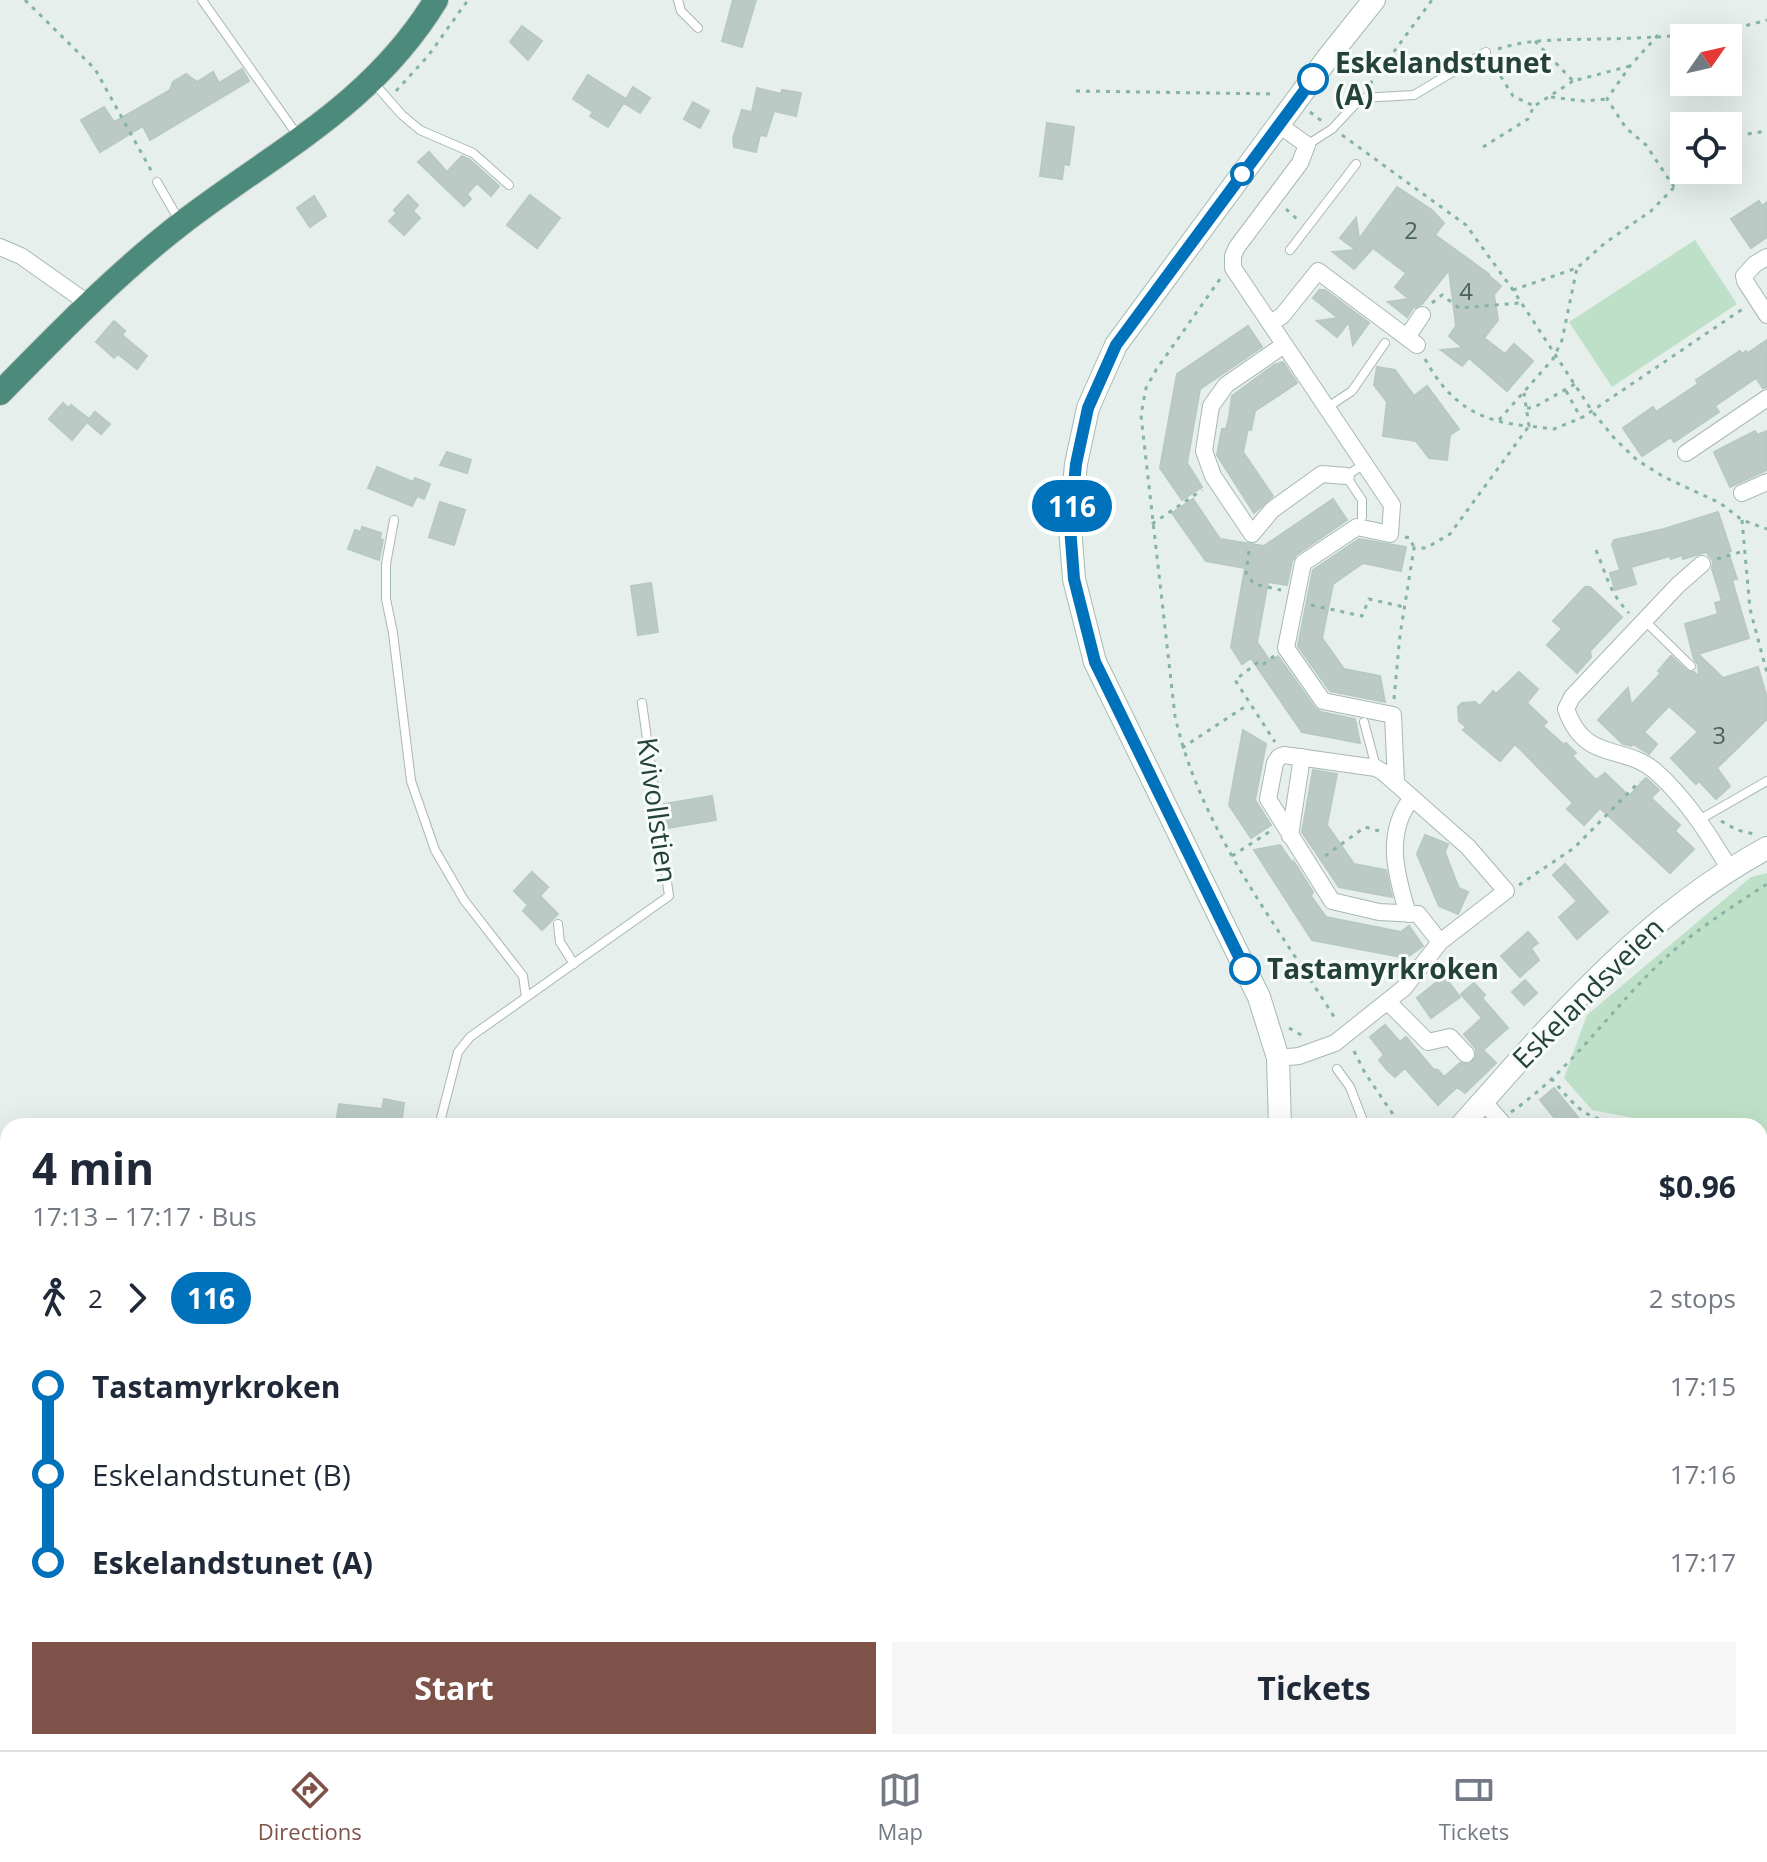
<!DOCTYPE html>
<meta charset="utf-8">
<style>
:root{--surface:#fff;--page:#f6f6f7;--text:#1f2937;--muted:#747a83;--line:#e0e1e3;--accent:#7f5249}
body{margin:0;font-family:"Open Sans",sans-serif;background:var(--page);color:var(--text);height:100vh;display:flex;flex-direction:column;font-size:30px;white-space:nowrap}
*{box-sizing:border-box;margin:0}
p{font-size:26px;color:var(--muted)}
.icon{flex:none;width:44px;height:44px;fill:none;stroke:currentColor;stroke-width:2;stroke-linecap:round;stroke-linejoin:round}
.map{position:relative;flex:1;overflow:hidden}
.sheet{position:absolute;left:0px;top:1118px;width:1768px;height:632px;display:flex;flex-direction:column;background:var(--surface);border-radius:24px 24px 0 0;box-shadow:0 8px 32px #0002}
.sheet>*{flex:none}
.badge{padding:0 16px;border-radius:26px;font-size:28px;line-height:52px}
.needle{width:52px;rotate:56deg}
.fabs{position:absolute;left:1670px;top:24px;display:grid;gap:16px}
.fabs a{display:grid;place-items:center;width:72px;height:72px;border-radius:0px;background:var(--surface);box-shadow:0 8px 32px #0002;font-size:40px}
.map>.badge{position:absolute;translate:-50% -50%;box-shadow:0 0 0 4px #fff}
.legs{display:flex;align-items:center;gap:12px;height:88px;padding:0 32px;font-size:26px}
.legs p{margin-inline-start:auto}
.headline{display:flex;align-items:center;justify-content:space-between;height:136px;padding:0 32px}
h1{font-size:44px;font-weight:700;line-height:60px}
.primary-button{display:flex;gap:16px;margin-top:auto;padding:16px 32px}
.primary-button a{flex:1;height:92px;border-radius:0px;background:var(--accent);color:#fff;font-size:32px;font-weight:700;line-height:92px;text-align:center}
.primary-button a+a{background:var(--page);color:var(--text)}
ul{padding:0 32px;list-style:none}
li{display:flex;align-items:center;gap:28px;height:88px;font-size:30px}
li i{display:grid;place-items:center;width:12px;height:100%;margin:0 10px;background:currentColor}
li i::after{content:'';width:20px;height:20px;margin:-10px;border:6px solid;border-radius:50%;background:var(--surface)}
li p{margin-inline-start:auto}
li:first-child i{background:linear-gradient(#0000 50%,currentColor 0)}
li:last-child i{background:linear-gradient(currentColor 50%,#0000 0)}
.tab-bar{display:flex;justify-content:space-around;align-items:center;height:112px;border-top:2px solid var(--line);background:var(--surface);font-size:22px;color:var(--muted)}
.tab-bar a{display:grid;justify-items:center;gap:4px}
.tab-bar .active{color:var(--accent)}
.map>svg:first-child{display:block}
</style>
<div class="map">
<svg width="1767" height="1750" viewBox="0 0 1767 1750">
<rect width="100%" height="100%" fill="#e6efeb"/>
<!-- green -->
<path fill="#bfe0c8" d="M1695,240L1737,304L1612,387L1569,322Z
M1767,873V1143L1760,1142V1126H1675L1592,1110L1564,1078L1587,1015L1751,877Z
M1760,1318L1767,1336V1474L1760,1477Z
M1044,1742H1309L1304,1750H1029Z"/>
<!-- building -->
<path fill="#bbcac4" stroke="#b8c9c2" stroke-width="2" d="M733,0H756L742,47L722,41Z
M522,26L542,41L528,60L510,42Z
M242,69L249,81L150,140L143,126L100,152L81,120L104,107L114,122L170,90L173,82L186,74L197,82L213,72L219,83Z
M588,75L626,99L608,127L590,116L593,112L573,99Z
M633,87L650,98L640,113L624,103Z
M757,88L781,94L782,90L801,93L796,116L774,111L766,136L760,135L756,152L734,147L733,138L742,110L752,112Z
M693,102L709,111L700,128L684,119Z
M1047,123L1074,127L1069,165L1064,164L1062,179L1040,176Z
M429,152L447,172L462,156L469,159L499,186L491,196L477,183L467,194L471,199L464,206L418,162Z
M1397,187L1432,210L1444,223L1435,235L1489,274L1488,275L1501,286L1494,295L1498,320L1484,338L1505,354L1514,344L1533,361L1507,391L1469,358L1462,366L1441,350L1463,348L1449,336L1456,326L1449,270L1422,304L1413,308L1407,317L1388,302L1409,299L1395,287L1406,273L1373,248L1354,269L1333,252L1356,250L1340,238L1356,218L1359,239Z
M408,195L418,205L413,211L420,218L404,235L389,221L397,213L394,210Z
M530,195L560,218L537,248L507,225Z
M314,196L326,216L310,227L297,208Z
M1759,201L1762,206L1767,202V237L1751,248L1731,219Z
M1319,290H1325L1369,323L1353,345L1349,322L1337,337L1317,321L1338,318L1313,298Z
M114,321L125,331L122,335L147,356L137,369L118,354L114,358L96,342Z
M1248,326L1262,347L1200,389L1187,463L1202,487L1182,500L1160,468L1177,374Z
M1767,340V387L1763,388L1756,378L1715,406L1719,412L1674,442L1671,437L1642,456L1623,428L1653,407L1656,412L1698,384L1696,380L1740,351L1742,354L1746,351L1748,353Z
M1283,362L1297,383L1255,411L1251,430L1248,429L1243,452L1273,496L1254,513L1217,455L1222,429H1226L1229,417L1232,396L1274,365Z
M1377,367L1395,370L1414,396L1427,386L1459,429L1450,435L1447,460L1429,458L1416,441L1383,436L1387,402L1374,385Z
M63,403L68,408L71,405L89,419L95,412L110,424L101,434L87,422L72,440L49,419Z
M1755,431L1757,435L1767,431V470L1730,487L1714,452Z
M447,452L471,460L467,473L440,465Z
M377,467L413,482L415,478L430,484L424,499L417,496L412,506L368,488Z
M1193,499L1220,539L1264,546L1333,499L1347,520L1296,555L1292,561L1287,585L1268,582L1257,642L1270,661L1278,656L1315,708L1321,712L1355,719L1360,743L1302,732L1251,658L1242,664L1231,647L1245,568L1206,561L1172,513Z
M440,502L465,510L454,545L429,537Z
M1718,512L1731,551L1728,552L1737,579L1732,580L1749,638L1698,654L1723,678L1758,667L1767,698V719L1717,768L1730,786L1716,799L1699,781L1696,784L1690,778L1671,758L1698,732L1669,706L1644,732L1657,744L1649,754L1633,744L1631,746L1623,744L1598,720L1628,688L1631,705L1661,673L1658,671L1671,656L1687,671L1694,672L1699,677L1698,665L1694,659L1685,624L1718,614L1715,603L1722,601L1712,569L1713,561L1706,552L1683,559L1682,555L1671,559L1670,556L1631,567L1636,584L1615,590L1610,573L1625,569L1620,570L1612,544L1614,540L1664,529Z
M362,527L381,533L380,539L383,540L379,560L348,549L355,530L361,532Z
M1359,539L1406,547L1401,571L1363,563L1333,584L1322,638L1344,669L1380,676L1385,702L1330,691L1298,646L1313,570Z
M651,583L658,632L638,635L631,586Z
M1585,587H1590L1622,617L1590,651L1591,657L1577,673L1547,645L1562,629L1553,621Z
M1519,672L1538,689L1527,703L1547,722L1543,726L1564,745L1566,743L1576,753L1572,756L1596,780L1605,773L1629,796L1646,778L1659,790L1651,798L1680,825L1675,831L1694,849L1670,873L1600,808L1584,825L1567,809L1573,803L1515,744L1500,761L1463,730L1466,727L1459,721L1458,707L1462,703L1475,702L1480,706L1493,691L1496,694Z
M1243,730L1266,744L1255,800L1271,825L1251,838L1229,805Z
M1313,770L1337,774L1327,825L1354,864L1386,870L1392,897L1339,887L1302,832Z
M712,796L716,820L667,828L664,804Z
M1425,835L1448,844L1445,852L1456,881L1459,888L1468,892L1458,914L1439,906L1417,854Z
M1280,845L1294,865V862L1313,892L1311,896L1326,917L1401,932L1409,926L1423,946L1406,958L1312,940L1254,850Z
M1565,864L1608,912L1577,939L1559,917L1577,901L1553,875Z
M532,872L548,887L540,896L558,914L542,930L523,911L528,905L514,891Z
M1528,932L1538,943L1531,948L1539,960L1520,977L1501,956Z
M1444,976L1460,997L1431,1018L1417,998Z
M1525,980L1537,993L1524,1005L1512,992Z
M1474,983L1485,995L1482,998L1508,1028L1483,1050L1496,1063L1465,1093L1457,1087L1438,1105L1405,1068L1395,1077L1387,1070L1379,1060L1384,1055L1370,1037L1385,1025L1400,1042L1406,1037L1433,1069L1438,1070L1444,1077L1460,1063L1469,1064L1476,1058V1049L1464,1034L1482,1018L1461,994Z
M1554,1088L1585,1126H1561L1540,1100Z
M384,1099L404,1103L401,1126L336,1123L339,1104L382,1109Z"/>
<g fill="none" stroke-linecap="round" stroke-linejoin="round">
<!-- service casing -->
<g stroke="#a8b8b2" stroke-width="10">
<path id="service" d="M202,0L298,136
M678,0L681,11L698,28
M373,82L402,115L420,130L473,153L509,185
M1307,145L1332,129L1361,98L1414,95L1486,52
M157,182L179,220
M1290,250L1356,164
M1328,407L1352,391L1385,343
M1362,517V500L1346,476L1364,464
M394,520L386,564V599L393,633L411,781L435,850L464,900L523,976L526,997
M1645,621L1691,666
M1364,722L1376,767
M1699,820L1767,781
M558,924L560,942L574,964
M1337,1069L1350,1087L1365,1126
M439,1126L458,1052L470,1037L669,896L642,703
M1760,1552L1767,1563
M1760,1602L1767,1597
M1520,1750L1526,1742"/>
</g>
<!-- minor casing -->
<g stroke="#a8b8b2" stroke-width="18">
<path id="minor" d="M1279,125L1307,145L1300,163L1237,247L1233,256V268L1392,505L1390,534L1357,527L1303,563L1286,648L1323,701L1393,715L1396,782
M0,247L21,256L89,304
M1767,257L1755,264L1744,276L1745,281L1767,315
M1270,323L1282,316L1318,271L1417,345
M1407,337L1422,315
M1284,345L1226,385L1211,406L1204,451L1213,476L1252,534L1272,510L1322,474L1346,476
M1686,453L1767,398
M1742,493L1767,482
M1702,564L1678,585L1572,697L1566,709C1585,763 1622,744 1654,770C1685,797 1708,833 1729,868
M1290,836L1302,757
M1408,914C1396,875 1384,833 1412,798
M1388,1002L1428,1042L1450,1037L1466,1054
M1278,1058L1299,1056L1335,1043L1404,988L1440,942L1506,891L1468,847L1383,772L1376,768L1284,755L1279,757L1275,763L1268,799L1332,901L1379,912L1418,914L1440,942
M1483,1101L1505,1126
M1760,1217L1767,1218
M1760,1659L1767,1661
M1578,1742L1585,1750
M1375,1750L1381,1742"/>
</g>
<!-- secondary casing -->
<g stroke="#a4bbb3" stroke-width="24">
<path id="secondary" d="M1280,1126L1278,1058L1259,997L1095,662L1074,579L1070,527L1076,464L1088,408L1116,345L1330,55L1374,0
M1461,1126C1553,1022 1643,915 1767,848
M782,1750L791,1742"/>
</g>
<!-- trunk casing -->
<g stroke="#c2cac8" stroke-width="26">
<path id="trunk" d="M0,393C58,334 116,274 182,223C276,151 372,105 436,0
M0,1642L8,1651
M103,1742L110,1750"/>
</g>
<!-- path -->
<path stroke="#86b3a5" stroke-width="3" stroke-dasharray="4 6" stroke-linecap="butt" d="M25,0L95,69L152,172
M1658,35L1630,66L1607,99L1626,128L1646,145L1674,187
M1535,41L1573,81L1630,66
M1498,49C1532,38 1566,40 1602,39C1655,38 1717,35 1767,20
M1370,84L1432,0
M396,91L428,56L468,0
M1076,91L1276,94
M1551,97L1584,101L1607,99
M1536,105L1573,81
M1310,112L1323,122
M1342,135L1466,225L1513,290L1592,411L1615,439L1637,460L1664,477L1720,503L1742,520L1767,529
M1728,137L1767,131
M1483,147L1528,119L1534,106L1513,96L1491,61
M1286,209L1298,220
M1220,279L1156,370L1146,388L1141,415L1175,716C1200,829 1276,923 1336,1020
M1513,290L1577,268L1605,243L1651,211L1691,170
M1432,303L1442,295L1459,308L1520,303
M1425,359C1449,403 1478,422 1529,426L1524,393
M1566,391L1581,418
M1527,408H1533L1575,384
M1499,420L1553,359L1562,340L1577,268
M1742,520L1750,609L1767,673
M1152,524L1202,490
M1405,537L1410,538L1414,548
M1596,550C1607,576 1609,592 1629,613
M1249,551L1246,573L1254,584L1281,590
M1717,559L1744,551
M1311,605L1362,616L1369,599L1404,607
M1274,656L1261,666L1257,663L1235,680L1275,742
M1394,699L1400,635L1414,548H1426L1450,534L1529,426L1554,429L1583,417L1744,308
M1182,748L1249,704
M1721,821L1737,830L1754,834
M1232,856L1269,832
M1325,856L1365,827L1379,831
M1519,885L1574,848L1640,781
M1289,1028L1303,1036
M1354,1051L1365,1073L1401,1126
M1551,1078C1581,1113 1583,1117 1628,1126
M1511,1112C1574,1069 1616,1001 1672,952C1701,926 1735,905 1767,884
M1760,1148L1767,1149
M1760,1307L1763,1300
M1760,1337L1767,1338
M1760,1371L1767,1369
M1760,1447L1767,1454
M1760,1461L1767,1463
M0,1607L8,1615
M1760,1622L1767,1618
M0,1671L8,1677
M1259,1742L1260,1750
M1616,1750L1623,1742
M1664,1750L1669,1742"/>
<!-- service -->
<use href="#service" stroke="#fff" stroke-width="8"/>
<!-- minor -->
<use href="#minor" stroke="#fff" stroke-width="16"/>
<!-- secondary -->
<use href="#secondary" stroke="#fff" stroke-width="22"/>
<!-- trunk -->
<use href="#trunk" stroke="#4c8a7c" stroke-width="24"/>
</g>
<g fill="none" stroke-linecap="round" stroke-linejoin="round">
<!-- line-1 casing -->
<g stroke="#fff" stroke-width="18">
<path id="line-1" d="M1245,969L1095,662L1074,579L1070,527L1076,464L1088,408L1116,345L1313,79"/>
</g>
<!-- line-1 -->
<use href="#line-1" stroke="#0072bc" stroke-width="12"/>
</g>
<!-- markers -->
<g fill="#fff" stroke="#0072bc" stroke-width="4">
<circle cx="1313" cy="79" r="14"/>
<circle cx="1242" cy="174" r="10"/>
<circle cx="1245" cy="969" r="14"/>
</g>
<g text-anchor="middle" stroke-width="6" stroke-linejoin="round" paint-order="stroke">
<!-- number labels -->
<g font-size="24" fill="#4a645c">
<text x="1411" y="239">2</text>
<text x="1466" y="300">4</text>
<text x="1719" y="744">3</text>
</g>
<!-- stop labels -->
<g font-size="28" font-weight="bold" fill="#24423a" stroke="#f7fbf9" text-anchor="start">
<text x="1335" y="73">Eskelandstunet<tspan x="1335" dy="32">(A)</tspan></text>
<text x="1267" y="979">Tastamyrkroken</text>
</g>
<!-- street labels -->
<g font-size="28" fill="#24423a" stroke="#f7fbf9">
<text transform="translate(657 810) rotate(82)" y="10">Kvivollstien</text>
<text transform="translate(1588 993) rotate(-45)" y="10">Eskelandsveien</text>
</g>
</g>
</svg>
<div class="fabs">
<a><svg class="needle" viewBox="-14 -14 28 28"><path d="M0-13l5 13h-10z" fill="#e53935"/><path d="M0 13l5-13h-10z" fill="#747a83"/></svg></a>
<a><svg class="icon" aria-label="locate" viewBox="0 0 24 24"><circle cx="12" cy="12" r="6"/><path d="M12 2v4M12 18v4M2 12h4M18 12h4"/></svg></a>
</div>
<b class="badge" style="left:1072px;top:506px;background:#0072bc;color:#fff">116</b>
<section class="sheet">
<div class="headline"><div><h1>4 min</h1><p>17:13 – 17:17 · Bus</p></div><b>$0.96</b></div>
<div class="legs"><svg class="icon" aria-label="walk" viewBox="0 0 24 24"><circle cx="13" cy="4" r="2"/><path d="M13 8l-2 6 4 7M11 14l-3 7M7 12l3-4h3l4 4"/></svg>2<svg class="icon" aria-label="forward" viewBox="0 0 24 24"><path d="M9 5l7 7-7 7"/></svg><b class="badge" style="background:#0072bc;color:#fff">116</b><p>2 stops</p></div>
<ul>
<li><i style="color:#0072bc"></i><b>Tastamyrkroken</b><p>17:15</p></li>
<li><i style="color:#0072bc"></i><span>Eskelandstunet (B)</span><p>17:16</p></li>
<li><i style="color:#0072bc"></i><b>Eskelandstunet (A)</b><p>17:17</p></li>
</ul>
<div class="primary-button"><a>Start</a><a>Tickets</a></div>
</section>
</div>
<nav class="tab-bar">
<a class="active"><svg class="icon" aria-label="directions" viewBox="0 0 24 24"><path d="M12 3l9 9-9 9-9-9zM9 14v-3h6M13 9l2 2-2 2"/></svg>Directions</a>
<a><svg class="icon" aria-label="map" viewBox="0 0 24 24"><path d="M3 6l6-2 6 2 6-2v14l-6 2-6-2-6 2zM9 4v14M15 6v14"/></svg>Map</a>
<a><svg class="icon" aria-label="tickets" viewBox="0 0 24 24"><path d="M3 7h18v10H3zM15 7v10"/></svg>Tickets</a>
</nav>
